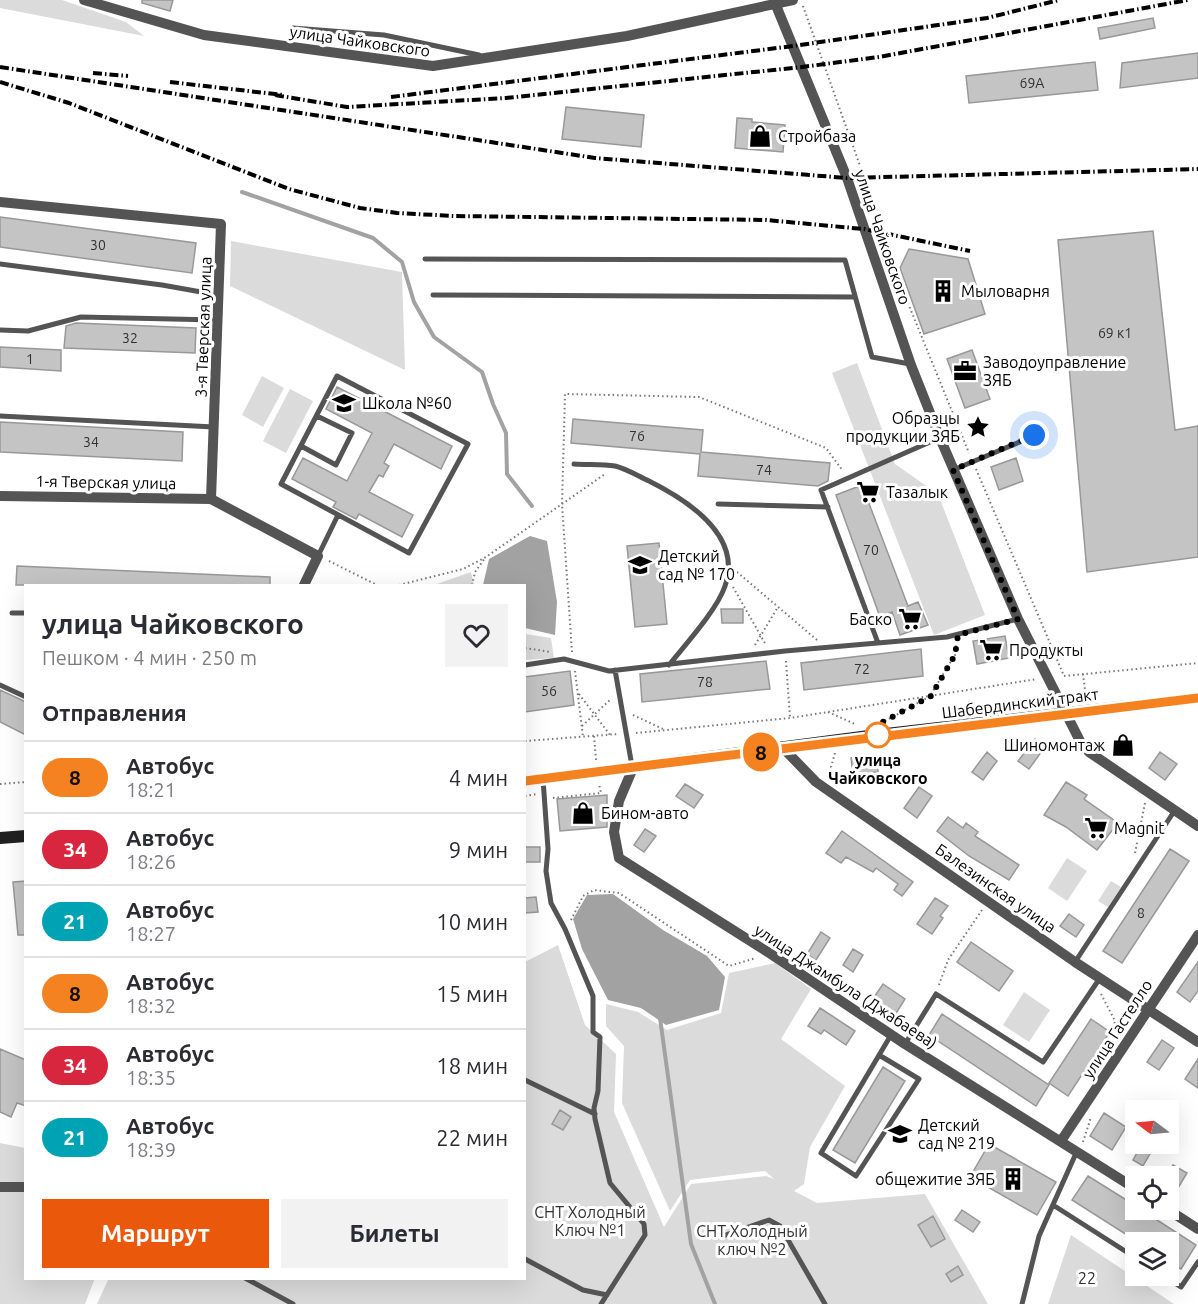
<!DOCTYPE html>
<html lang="ru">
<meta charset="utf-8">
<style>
:root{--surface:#fff;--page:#f2f2f3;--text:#2b2b33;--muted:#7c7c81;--line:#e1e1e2;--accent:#ea580c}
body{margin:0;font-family:Ubuntu,sans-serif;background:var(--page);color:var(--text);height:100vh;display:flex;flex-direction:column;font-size:22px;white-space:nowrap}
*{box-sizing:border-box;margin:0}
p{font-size:20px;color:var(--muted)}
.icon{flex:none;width:33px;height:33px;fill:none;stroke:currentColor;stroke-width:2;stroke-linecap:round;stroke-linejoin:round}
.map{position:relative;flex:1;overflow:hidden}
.drawer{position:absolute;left:24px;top:584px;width:502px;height:696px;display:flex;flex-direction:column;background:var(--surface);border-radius:0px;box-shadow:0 6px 24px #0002}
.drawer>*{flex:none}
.badge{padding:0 12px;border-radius:20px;font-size:21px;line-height:39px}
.needle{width:39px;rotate:286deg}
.buttons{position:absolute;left:1125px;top:1100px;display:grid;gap:12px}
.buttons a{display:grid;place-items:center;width:54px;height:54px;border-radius:0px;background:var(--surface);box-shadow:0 6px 24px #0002;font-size:30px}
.you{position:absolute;width:30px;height:30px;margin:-15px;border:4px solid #fff;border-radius:50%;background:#1a73e8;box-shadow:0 0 0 9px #1a73e833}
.map>.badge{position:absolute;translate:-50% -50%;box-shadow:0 0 0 3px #fff}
h2{padding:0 18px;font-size:22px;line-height:54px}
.round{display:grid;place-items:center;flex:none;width:63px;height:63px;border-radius:0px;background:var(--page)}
.headline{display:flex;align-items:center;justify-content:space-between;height:102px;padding:0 18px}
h1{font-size:28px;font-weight:700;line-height:45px}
.primary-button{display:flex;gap:12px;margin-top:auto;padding:12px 18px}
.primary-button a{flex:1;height:69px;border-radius:0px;background:var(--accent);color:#fff;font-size:24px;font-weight:700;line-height:69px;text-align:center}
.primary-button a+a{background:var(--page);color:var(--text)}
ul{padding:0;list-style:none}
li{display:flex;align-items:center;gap:18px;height:72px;padding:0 18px;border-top:2px solid var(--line)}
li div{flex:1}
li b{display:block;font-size:22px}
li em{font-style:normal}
li .badge{min-width:66px;font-weight:700;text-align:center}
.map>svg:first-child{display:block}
</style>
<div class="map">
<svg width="1198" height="1304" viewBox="0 0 1198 1304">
<rect width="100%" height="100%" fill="#fff"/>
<!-- green -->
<path fill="#dbdbdb" d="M0,0H62L126,22L144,36L0,8Z
M231,241L402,272L405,370L230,286Z
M857,363L895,464L938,494L985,615L934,635L832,373Z
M262,376L284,388L263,427L242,415Z
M290,389L313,401L286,453L263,441Z
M471,572L474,585H434Z
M525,634L551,638L554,658L525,660Z
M1067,858L1087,871L1067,901L1048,888Z
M1111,881L1121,887L1108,907L1098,901Z
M558,945L585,1025L616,1054L614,1112L664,1227L691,1184L766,1176L774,1179L765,1171L690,1180L670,1211L622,1103L624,1046L606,1026V1004L638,1012L667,1030L721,1013L729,973L775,963L811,989L781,1039L845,1086L810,1147L804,1184L794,1191L817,1203L925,1194L988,1304H97L109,1278H525V962Z
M1024,992L1050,1010L1029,1042L1003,1025Z
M0,1143L25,1148L26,1278H95L85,1304H0Z
M1071,1235L1174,1304H1048Z"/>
<!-- water -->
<path fill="#a2a2a2" d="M530,536L547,541L557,602L555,635L525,628V585H483L489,559Z
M613,894L663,930L707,956L725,977L719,1010L666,1025L641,1008L608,1000L582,949L573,919L587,895Z"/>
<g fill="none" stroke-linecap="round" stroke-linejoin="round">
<!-- stream -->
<path stroke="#a2a2a2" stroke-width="4" d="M242,192L373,238L402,262L414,302L434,337L482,372L493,404L506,433L507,474L532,506
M660,1018L691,1244L715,1304"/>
</g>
<!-- building -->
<path fill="#c4c4c4" stroke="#989898" stroke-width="1.5" d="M142,0H173L170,11L142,3Z
M1153,18L1155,28L1100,39L1098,28Z
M1198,53V78L1120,88L1122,63Z
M1095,62L1098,90L969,103L966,76Z
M566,107L644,115L641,147L562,139Z
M737,118L752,119V122L785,125L783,152L735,148Z
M0,217L196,243L192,273L0,247Z
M1153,231L1175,430L1198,426V557L1087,572L1058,240Z
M909,249L968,259L985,314L924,334L900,268Z
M76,323L196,328L195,353L64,348L66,326Z
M0,347L61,350V371L0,367Z
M972,350L990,399L965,408L947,359Z
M337,387L452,446L441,469L394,444L384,463L389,466L386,471L383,477L379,475L369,492L413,515L402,537L359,514L356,519L333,507L336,502L292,479L303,458L347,481L372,433L326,409Z
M573,419L703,430L701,452L830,463L828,481L818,486L698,476L700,454L571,443Z
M0,422L183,432L182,461L0,452Z
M1016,458L1023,481L999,490L991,467Z
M862,485L908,606L918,602L928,625L900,635L892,612L880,617L836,495Z
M659,543L667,624L635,627L627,546Z
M17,566L270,577V585H16Z
M721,609H743V623H722Z
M1005,636L1009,658L977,664L973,641Z
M921,649L923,676L804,690L801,663Z
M766,661L770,689L642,702L640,674Z
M570,671L574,705L525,712V677Z
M0,690L26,702V735L0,722Z
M1122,737L1132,744L1125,752L1115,745Z
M1035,739L1045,747L1029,769L1018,761Z
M987,752L997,761L983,780L972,772Z
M1160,752L1177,764L1165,780L1149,768Z
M876,755L878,772L853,774L851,758Z
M1066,782L1087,795L1084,799L1118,823L1097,850L1066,827L1044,815Z
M685,784L703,795L694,808L676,796Z
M919,787L932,796L917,818L904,808Z
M607,795V827L560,831L557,799Z
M948,817L963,828L966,823L978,832L975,836L1019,865L1009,880L969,856L937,831Z
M645,829L656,836L644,852L634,845Z
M842,831L913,882L902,896L894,890L898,884L876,868L873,872L846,857L841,863L826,853Z
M525,847H540V862H525Z
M1170,849L1189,861L1122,963L1103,951Z
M26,881V935H18L13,882Z
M536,897L538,912L525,913V898Z
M935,898L948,906L940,916L943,918L932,934L917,924Z
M1069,914L1084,925L1076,937L1060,926Z
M821,932L830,938L816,960L807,954Z
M971,942L1013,971L999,991L957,962Z
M853,949L863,955L853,972L843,965Z
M1198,962V991L1190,1002L1177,992Z
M883,984L905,999L895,1015L872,1000Z
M820,1008L855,1031L846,1045L824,1030L821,1034L808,1026Z
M942,1014L1049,1085L1036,1106L929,1035Z
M1091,1019L1110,1032L1068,1096L1049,1083Z
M1162,1040L1174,1048L1159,1070L1147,1062Z
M0,1049L26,1060V1106L17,1103L11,1117L0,1112Z
M1198,1059V1088L1185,1079Z
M883,1067L905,1081L855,1163L833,1150Z
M560,1110L571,1117L563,1130L552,1124Z
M1104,1113L1126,1127L1112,1150L1090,1136Z
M989,1144L1056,1182L1037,1215L970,1177Z
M1141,1146L1151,1152L1143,1166L1133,1160Z
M1173,1165L1187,1173L1178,1188L1168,1183V1173Z
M1088,1176L1136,1206V1209H1140L1196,1245L1181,1269L1168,1262V1242H1138L1072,1200Z
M962,1210L980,1222L973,1232L955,1220Z
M933,1216L945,1239L931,1247L918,1225Z
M958,1266L963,1275L951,1282L946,1274Z"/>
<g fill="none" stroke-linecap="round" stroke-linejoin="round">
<!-- path -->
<path stroke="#767676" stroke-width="2" stroke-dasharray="1.5 3" stroke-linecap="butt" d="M803,6L864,177L881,219L899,281L969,453
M976,469L1064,676
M329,561L377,585
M737,572L817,640
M399,585L463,569L486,557L605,474
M472,585L475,572L485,558
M733,587L766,645
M755,645L778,607
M525,648L551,652
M572,652L562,504L565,394L699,397L826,448L843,471
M786,661L790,718
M575,671L583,737
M1083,674L1086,698
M1064,676L1198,663
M579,694L610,735
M931,694L955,655L956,643
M828,712L855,724
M633,715L663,729
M885,721L927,698
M582,726L611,699
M636,733L790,718L1037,679
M594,736L596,760
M525,741L618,734
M835,753L831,767L837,782
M0,784L26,782
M525,796L537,794
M553,798L601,793L599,784
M1135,853L1145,803
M571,920L583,896L594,890L619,893L729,966L756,958
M939,985L948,960L982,910
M1101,994L1115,1021L1111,1045
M1083,1142L1091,1117"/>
<!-- lane -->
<path stroke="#545454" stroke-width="5" d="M293,28L384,35L479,55
M425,259L845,260L872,357L910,364
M0,264L162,285L218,295
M433,295L855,297
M0,330L28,331L81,317L217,320
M337,376L468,444L409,553L281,484Z
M0,416L214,427
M301,446L336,465L352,433L317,416
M574,464C587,465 602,464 615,466C627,469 638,476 649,481C687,500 743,535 725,586C717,610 685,645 669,665
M953,470L1034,436
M718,504L828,507
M318,556L338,515
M12,613H26
M878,643L821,490L939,438
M525,665L564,659L609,671L785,651L947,637L1018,619
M615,670L632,766
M0,685L26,697
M543,779L548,849L546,871L551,903L565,929L593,996V1032L600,1037L598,1091L594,1108L595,1119L610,1183L644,1224L645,1235L601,1304
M1075,962L1175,810
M905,1044L936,994L1043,1062L1100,978
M879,1055L919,1079L856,1176L821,1153L891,1035
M525,1080L595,1114
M1053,1205L1136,1258
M720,1237L769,1220L780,1226L825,1304
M525,1259L583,1290L607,1295
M1162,1275L1181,1287L1198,1262
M245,1278L293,1304
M1022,1304L1039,1236L1077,1151"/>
<!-- street -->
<path stroke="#545454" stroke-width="10" d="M84,0L204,35L433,66L627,36L793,0
M775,3L847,178L911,365L940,438L1018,619L1081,743L1089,752L1198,826
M0,202L221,224L211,499L318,556L304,585
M0,496L211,499
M784,749L816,782L1075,962L1198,1042
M633,768L619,801L614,832L619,858L771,954L905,1044L1136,1189
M1061,1141L1198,935
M0,1187H26
M1167,1209L1198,1229"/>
<!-- secondary -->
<path stroke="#212121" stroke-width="12" d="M525,781L869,736L1198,698
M0,838L26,836"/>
<!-- rail -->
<path stroke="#000" stroke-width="4" stroke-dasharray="9 3 1.5 3" stroke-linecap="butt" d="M0,67L595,158L847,178L1198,169
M93,73L128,76
M0,82L69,103L289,189L360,208L397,213L454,216L766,220L864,229L970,251
M170,82L283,95
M275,95L347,107L506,98L802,67L879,57L1188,0
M391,97L793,46L987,18L1059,0"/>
</g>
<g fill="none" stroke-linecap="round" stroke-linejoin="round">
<!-- line casing -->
<g stroke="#fff" stroke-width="14">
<path id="line" d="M525,781C749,752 973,725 1198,698"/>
</g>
<!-- line -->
<use href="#line" stroke="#f58220" stroke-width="9"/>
<!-- walk -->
<path stroke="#000" stroke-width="6" stroke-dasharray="0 10.8" d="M878,735L869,736L868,730L931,696L955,655L958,635L1018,619L953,470L1034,435"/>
</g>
<!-- icons -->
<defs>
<g id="shop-bare" transform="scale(1.8)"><path d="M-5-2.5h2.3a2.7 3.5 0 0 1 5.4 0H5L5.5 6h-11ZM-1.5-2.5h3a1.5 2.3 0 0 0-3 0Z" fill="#000" stroke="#fff" stroke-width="2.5" paint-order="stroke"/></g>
<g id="building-bare" transform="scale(1.8)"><path d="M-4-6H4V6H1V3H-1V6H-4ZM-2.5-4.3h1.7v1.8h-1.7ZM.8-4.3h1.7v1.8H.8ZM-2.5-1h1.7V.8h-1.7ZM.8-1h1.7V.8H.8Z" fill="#000" stroke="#fff" stroke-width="2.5" paint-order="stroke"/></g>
<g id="office-bare" transform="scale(1.8)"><path d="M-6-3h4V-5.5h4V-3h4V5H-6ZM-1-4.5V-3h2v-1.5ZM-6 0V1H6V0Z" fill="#000" stroke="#fff" stroke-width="2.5" paint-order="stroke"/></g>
<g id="school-bare" transform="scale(1.8)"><path d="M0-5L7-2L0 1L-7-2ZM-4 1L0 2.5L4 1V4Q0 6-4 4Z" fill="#000" stroke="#fff" stroke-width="2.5" paint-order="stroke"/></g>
<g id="sight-bare" transform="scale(1.8)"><path d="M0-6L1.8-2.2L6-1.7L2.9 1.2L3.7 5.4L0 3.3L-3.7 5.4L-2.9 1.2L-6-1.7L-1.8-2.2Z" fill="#000" stroke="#fff" stroke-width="2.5" paint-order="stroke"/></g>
<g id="supermarket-bare" transform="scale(1.8)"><path d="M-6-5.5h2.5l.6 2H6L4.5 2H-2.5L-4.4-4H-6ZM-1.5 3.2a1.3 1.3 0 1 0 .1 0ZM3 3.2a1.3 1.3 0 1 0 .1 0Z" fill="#000" stroke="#fff" stroke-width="2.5" paint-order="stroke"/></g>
</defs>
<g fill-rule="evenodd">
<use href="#shop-bare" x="760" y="136"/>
<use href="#building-bare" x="943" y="291"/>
<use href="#office-bare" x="965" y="371"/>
<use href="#school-bare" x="344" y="403"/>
<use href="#sight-bare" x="978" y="427"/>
<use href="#supermarket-bare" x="868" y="492"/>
<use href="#school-bare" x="640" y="565"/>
<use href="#supermarket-bare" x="910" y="619"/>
<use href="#supermarket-bare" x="991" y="650"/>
<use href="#shop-bare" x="1123" y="745"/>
<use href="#shop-bare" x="583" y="813"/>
<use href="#supermarket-bare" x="1096" y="828"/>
<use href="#school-bare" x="900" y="1134"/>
<use href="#building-bare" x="1013" y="1179"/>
</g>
<!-- markers -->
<circle fill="#fff" stroke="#f58220" stroke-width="3" cx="878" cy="735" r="12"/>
<g text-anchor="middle" stroke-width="6" stroke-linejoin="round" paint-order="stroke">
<!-- number labels -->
<g font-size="14" fill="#313131">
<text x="1032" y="88">69А</text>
<text x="98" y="250">30</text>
<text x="1115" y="338">69 к1</text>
<text x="130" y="343">32</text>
<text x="30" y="364">1</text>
<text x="637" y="441">76</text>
<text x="91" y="447">34</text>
<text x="764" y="475">74</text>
<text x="871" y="555">70</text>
<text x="862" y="674">72</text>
<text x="705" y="687">78</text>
<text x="549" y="696">56</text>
<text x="1141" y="918">8</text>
</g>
<!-- street labels -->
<g font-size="16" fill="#000" stroke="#fff">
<text transform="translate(360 41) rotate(8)" y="6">улица Чайковского</text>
<text transform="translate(883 237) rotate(71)" y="6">улица Чайковского</text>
<text transform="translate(203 327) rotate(-88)" y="6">3-я Тверская улица</text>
<text transform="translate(106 482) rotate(1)" y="6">1-я Тверская улица</text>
<text transform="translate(1020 703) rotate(-7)" y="6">Шабердинский тракт</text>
<text transform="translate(996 888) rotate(35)" y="6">Балезинская улица</text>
<text transform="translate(846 986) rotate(33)" y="6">улица Джамбула (Джабаева)</text>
<text transform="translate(1117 1029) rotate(-57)" y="6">улица Гастелло</text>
</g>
<!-- poi labels -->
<g font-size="16" fill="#000" stroke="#fff" text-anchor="start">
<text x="778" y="142">Стройбаза</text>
<text x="961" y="297">Мыловарня</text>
<text x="983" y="368">Заводоуправление<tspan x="983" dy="18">ЗЯБ</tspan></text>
<text x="362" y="409">Школа №60</text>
<text x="960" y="424" text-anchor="end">Образцы<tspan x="960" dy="18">продукции ЗЯБ</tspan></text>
<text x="886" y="498">Тазалык</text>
<text x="658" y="562">Детский<tspan x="658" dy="18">сад № 170</tspan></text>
<text x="892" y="625" text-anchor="end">Баско</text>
<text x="1009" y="656">Продукты</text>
<text x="1105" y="751" text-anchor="end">Шиномонтаж</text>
<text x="601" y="819">Бином-авто</text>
<text x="1114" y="834">Magnit</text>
<text x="918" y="1131">Детский<tspan x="918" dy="18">сад № 219</tspan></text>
<text x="995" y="1185" text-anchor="end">общежитие ЗЯБ</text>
</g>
<!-- stop labels -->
<g font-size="16" font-weight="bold" fill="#000" stroke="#fff">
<text x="878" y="766">улица<tspan x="878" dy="18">Чайковского</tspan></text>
</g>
<!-- park labels -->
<g font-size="16" fill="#323232" stroke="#fff">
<text x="590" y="1218">СНТ Холодный<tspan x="590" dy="18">Ключ №1</tspan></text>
<text x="752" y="1237">СНТ Холодный<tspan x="752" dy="18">ключ №2</tspan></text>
<text x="1087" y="1284">22</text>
</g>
</g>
</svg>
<div class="buttons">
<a><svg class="needle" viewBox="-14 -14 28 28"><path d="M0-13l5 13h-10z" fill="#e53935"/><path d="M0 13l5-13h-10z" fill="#7c7c81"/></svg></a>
<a><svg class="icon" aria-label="locate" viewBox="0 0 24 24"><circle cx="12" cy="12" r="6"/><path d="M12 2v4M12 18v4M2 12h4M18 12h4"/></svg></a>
<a><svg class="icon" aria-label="layers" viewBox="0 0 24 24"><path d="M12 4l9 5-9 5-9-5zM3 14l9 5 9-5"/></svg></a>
</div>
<div class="you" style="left:1034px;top:435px"></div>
<b class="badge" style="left:761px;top:752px;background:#f58220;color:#111">8</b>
<section class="drawer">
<div class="headline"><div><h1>улица Чайковского</h1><p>Пешком · 4 мин · 250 m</p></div><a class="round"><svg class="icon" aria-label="heart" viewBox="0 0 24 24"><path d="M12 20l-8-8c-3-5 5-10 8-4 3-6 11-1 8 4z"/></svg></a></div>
<h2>Отправления</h2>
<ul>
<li><span class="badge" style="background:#f58220;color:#111">8</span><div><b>Автобус</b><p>18:21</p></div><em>4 мин</em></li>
<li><span class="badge" style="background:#d7263d;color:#fff">34</span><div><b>Автобус</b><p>18:26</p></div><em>9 мин</em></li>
<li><span class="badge" style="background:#00a3b4;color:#fff">21</span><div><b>Автобус</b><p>18:27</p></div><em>10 мин</em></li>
<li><span class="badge" style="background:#f58220;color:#111">8</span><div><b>Автобус</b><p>18:32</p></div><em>15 мин</em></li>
<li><span class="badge" style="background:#d7263d;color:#fff">34</span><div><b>Автобус</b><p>18:35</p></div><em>18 мин</em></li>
<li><span class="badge" style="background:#00a3b4;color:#fff">21</span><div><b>Автобус</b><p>18:39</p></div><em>22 мин</em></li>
</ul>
<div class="primary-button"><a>Маршрут</a><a>Билеты</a></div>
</section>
</div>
